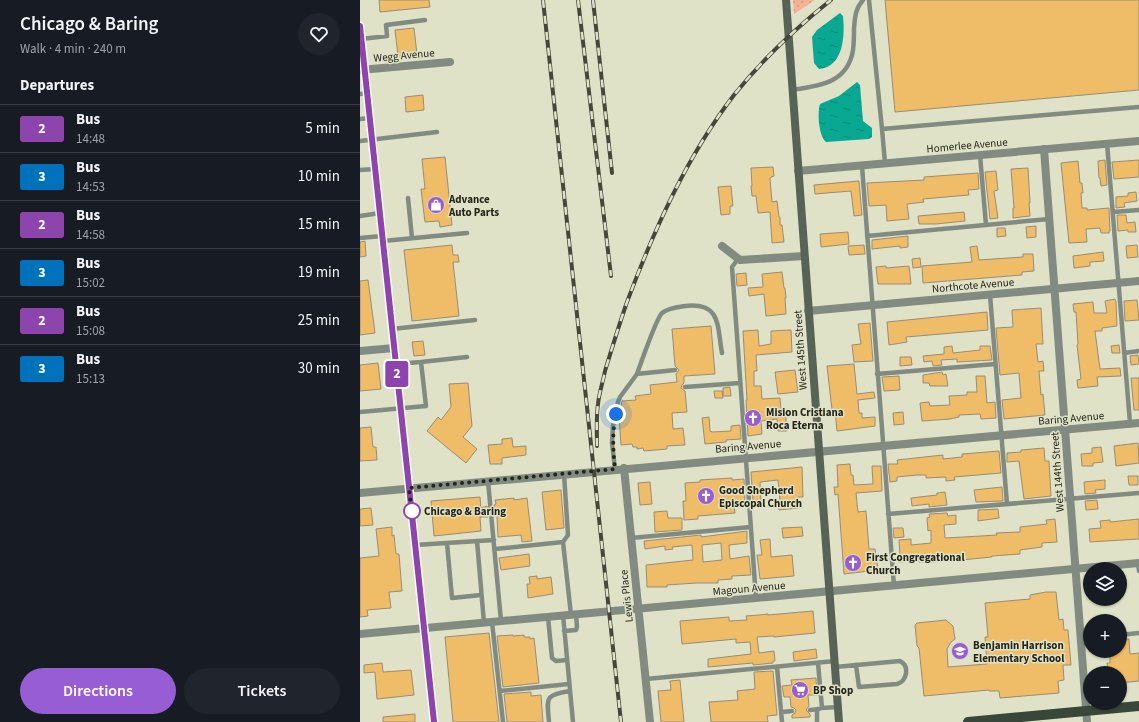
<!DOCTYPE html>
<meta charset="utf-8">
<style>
:root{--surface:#171b24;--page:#20242c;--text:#f1f3f6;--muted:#9ea1a6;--line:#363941;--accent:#975dd5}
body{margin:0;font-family:"Source Sans 3",sans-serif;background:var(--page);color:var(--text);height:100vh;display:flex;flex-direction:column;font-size:15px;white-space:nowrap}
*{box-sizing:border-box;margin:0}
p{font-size:13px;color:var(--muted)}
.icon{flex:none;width:22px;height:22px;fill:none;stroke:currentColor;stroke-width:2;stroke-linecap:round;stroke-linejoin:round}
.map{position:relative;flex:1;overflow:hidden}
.panel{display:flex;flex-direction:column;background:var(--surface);width:360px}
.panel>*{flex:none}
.badge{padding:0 8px;border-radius:3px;font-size:14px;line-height:26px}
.controls{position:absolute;left:723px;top:562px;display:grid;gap:8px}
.controls a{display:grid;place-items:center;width:44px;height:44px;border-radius:50%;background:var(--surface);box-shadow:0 1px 3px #0004;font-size:20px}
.you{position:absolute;width:20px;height:20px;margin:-10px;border:3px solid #fff;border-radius:50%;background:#1a73e8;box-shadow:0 0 0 6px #1a73e833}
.map>.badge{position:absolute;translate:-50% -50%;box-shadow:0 0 0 2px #fff}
h2{padding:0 20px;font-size:15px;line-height:36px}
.round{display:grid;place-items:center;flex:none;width:42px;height:42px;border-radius:21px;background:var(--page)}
.summary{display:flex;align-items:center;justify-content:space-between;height:68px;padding:0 20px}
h1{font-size:19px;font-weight:600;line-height:30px}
.cta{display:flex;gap:8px;margin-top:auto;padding:8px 20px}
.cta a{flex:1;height:46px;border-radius:24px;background:var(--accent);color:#fff;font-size:16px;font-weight:600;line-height:46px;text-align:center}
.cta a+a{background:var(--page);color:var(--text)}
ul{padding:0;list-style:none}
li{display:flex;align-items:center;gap:12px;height:48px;padding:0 20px;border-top:1px solid var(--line)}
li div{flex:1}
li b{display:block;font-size:15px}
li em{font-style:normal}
li .badge{min-width:44px;font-weight:700;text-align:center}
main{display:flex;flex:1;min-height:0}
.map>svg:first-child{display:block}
</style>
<main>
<section class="panel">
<div class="summary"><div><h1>Chicago &amp; Baring</h1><p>Walk · 4 min · 240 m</p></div><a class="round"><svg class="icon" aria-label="heart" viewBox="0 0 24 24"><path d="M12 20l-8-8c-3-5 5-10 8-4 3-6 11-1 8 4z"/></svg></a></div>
<h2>Departures</h2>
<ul>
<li><span class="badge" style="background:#8e44ad;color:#fff">2</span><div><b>Bus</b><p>14:48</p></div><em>5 min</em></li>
<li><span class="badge" style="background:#0072bc;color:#fff">3</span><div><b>Bus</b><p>14:53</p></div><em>10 min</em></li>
<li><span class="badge" style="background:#8e44ad;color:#fff">2</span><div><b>Bus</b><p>14:58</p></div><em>15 min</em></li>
<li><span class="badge" style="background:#0072bc;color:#fff">3</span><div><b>Bus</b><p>15:02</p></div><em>19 min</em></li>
<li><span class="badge" style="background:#8e44ad;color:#fff">2</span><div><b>Bus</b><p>15:08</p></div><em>25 min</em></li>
<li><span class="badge" style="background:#0072bc;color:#fff">3</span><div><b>Bus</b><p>15:13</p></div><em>30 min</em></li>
</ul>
<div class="cta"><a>Directions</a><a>Tickets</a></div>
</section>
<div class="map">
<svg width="779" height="722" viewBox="0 0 779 722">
<defs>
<pattern id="grass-dots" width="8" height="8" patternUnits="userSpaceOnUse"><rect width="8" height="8" fill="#f5b193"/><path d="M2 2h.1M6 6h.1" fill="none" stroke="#d2987e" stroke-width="1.8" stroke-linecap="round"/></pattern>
<pattern id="water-ripples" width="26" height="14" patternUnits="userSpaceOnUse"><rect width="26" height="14" fill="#09a893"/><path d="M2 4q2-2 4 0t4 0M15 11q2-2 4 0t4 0" fill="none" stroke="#098977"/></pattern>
</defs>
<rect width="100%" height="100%" fill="#dfe2c7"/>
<!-- grass -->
<path fill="url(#grass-dots)" d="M433,0H455L434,14Z"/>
<!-- water -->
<path fill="url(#water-ripples)" d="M480,13L483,16C485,35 484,67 459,69L454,63L452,37L457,30Z
M497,82L500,85L503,121L512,128V137L509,139L466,142C459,136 457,114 460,104L479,96Z"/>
<!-- building -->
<path fill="#efbc68" stroke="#9a8c76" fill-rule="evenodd" d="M19,0H69L70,7L20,12Z
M525,0H779V90L535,112Z
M54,28L57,54L38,56L35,30Z
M63,95L64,110L46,112L45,97Z
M85,157L92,225L80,227L79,221L65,222L61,189H65L62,159Z
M745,160L747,185L741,186L740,178H739L738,161Z
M779,160V177L754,179L752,162Z
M718,161L720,183H722L723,193H721L722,208H727V210L749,208L750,231H749V233H741L740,228L726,229L727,242L709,243L701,163Z
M413,167L414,176L411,177L410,179L412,202L417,201L419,217H420V225H422L424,242L412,243L410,212L398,213L396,196H392L391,186H392L391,168Z
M668,168L670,203H669L670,216L653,218V208H654L651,169Z
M636,171L638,190L634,191L638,218L630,219L625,172Z
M618,173L619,189L608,190L609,195L563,199L564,202L547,204L549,219L527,221L526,205L509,206L507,183L564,180V177Z
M499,181L502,215L494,216L491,191L455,194L454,185Z
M371,186L373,206H370V214L361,215L358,187Z
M776,192L777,201L764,203L765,207L756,208V197L768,196V193Z
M604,212L605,221L576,224H559L558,216Z
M757,215H766L767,223L775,222L776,232H768V230L758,231Z
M676,226V237L667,238L666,227Z
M637,228H645L646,236L637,237Z
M488,232L489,244L461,247L460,234Z
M548,236V247L540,248V246L512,249V240Z
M5,241L6,256L0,257V242Z
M92,245L93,255H98L99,262H93L99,316L52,321L44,250Z
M504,245L505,254L489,255L488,246Z
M777,245L778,257L767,258L766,246Z
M617,246L619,260L663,257V254H673L674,271L662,272V275L563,283L562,266L612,262L610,247Z
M743,252L744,261L730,262V266L714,268L713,256Z
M560,258L561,267L553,268L552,259Z
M526,266V268L549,266L551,284H518L516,267Z
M422,272L424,288H425L426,298H425L426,314L406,316L404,294L389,296L388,288L403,287L402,274Z
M386,273L387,285L377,286L376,274Z
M8,280L15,333L0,335V281Z
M755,299L756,302L757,326L742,328V331H735L740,369L760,368L761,376L737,377L738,386L718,388L717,380L721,379L717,345L718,344L716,312H714L713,304L733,302L734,313H747L745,301Z
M777,300L779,320L765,321L764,301Z
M681,308L683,344H676L678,362L683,361L684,371H679L681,395L683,394L685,415L644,419L642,400L661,398L660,386L659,373L640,375L636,328L653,327L652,310Z
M627,312L628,330L546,337L547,342L529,345L527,322Z
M510,323L513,361L494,362L492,345L501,344L498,324Z
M351,326L355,374L324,376V383L322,385L321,388L325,391L327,412L312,413L313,429L323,428L325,445L307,446V449L284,451L283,448L277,449V447H273L272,444L261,445L259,415L262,401L276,400L275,396L291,394L290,385L317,382L316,374L319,370L315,366L312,329Z
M398,330L399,346L411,344V331L431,330L432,352L396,355L397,371H394V386H401L402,399L420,398L421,410L425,409L427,431H418L417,419L401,421L402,434L388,436L386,400H387L383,331Z
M63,341L65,355L54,356L52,342Z
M759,345L760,353H752L751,346Z
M592,346L593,353L620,350V346H630L632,360L597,362V359L581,360L582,365L573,366L572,361L564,362L563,356L584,354V347Z
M778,355L779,364L771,365L770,356Z
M540,357H551L552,365L540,366Z
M18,363L21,389L0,391V365Z
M494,364L497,394L514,392L515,398L498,400L499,413H502V418L515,417V426L477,431L475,410H472L467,366Z
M435,370L438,392L418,394L415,372Z
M582,372L583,375L586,374L588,386H570L569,383H563V375Z
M539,376L540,390L524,391L522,377Z
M616,376H625L627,403L635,402L636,418L621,419L620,414L599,415V417L590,419L562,421L560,403L569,402L570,406L590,405L589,396L607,395V392H617Z
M771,378H779V410H774Z
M108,383L112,426L103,437L117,449L106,463L67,431L78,417L81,420L91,407L89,384Z
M370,387L371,396H363V388Z
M354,391H362L363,398H355Z
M543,412L544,424L534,425L533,413Z
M349,417L350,431L352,432L371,431V426L380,425L381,439L366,440V442L345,444L342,418Z
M11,427L13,447H16L17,460L0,461V428Z
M152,438L153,447L166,446V455L142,458V464H130L128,445L142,444V439Z
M778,443L779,463L756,466L754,446Z
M741,447L743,462L733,463V466H722L721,454L732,453V448Z
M684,448L685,461H689L691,496L664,499L659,461L647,462V453L661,452V450Z
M639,451L641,473L594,477L595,480L586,481V477L566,478V475H557L537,477V481L530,482L528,464H538L537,460L583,455V459L602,457V454Z
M490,464L491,475H493L494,485L513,484L512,466H521L522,491L496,493L498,512L506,511L509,549H515L518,570L484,574L478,494L475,495L474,487H478L477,465Z
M442,467L443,497H438L439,508L419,510L418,501H420L418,480L400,482L401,501L393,502L391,472Z
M768,476H778V485H769Z
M372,478V480L384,479L385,504L374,505L375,513L338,516V519L324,520L323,501H326L325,483L340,482V480Z
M745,480V489L735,490L736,493L725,494L724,482Z
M290,482L292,504L280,505L278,483Z
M642,487L643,501L616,502L614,490Z
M201,490L204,528L186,530L182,492Z
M585,492L587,505L569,507V504L552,506L551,498L577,495V493Z
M120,497L121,508L127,506L128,517H120L121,531L74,536L71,501Z
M154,498V500L167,498L172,541L162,542L161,535L138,537L137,516H135L134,505L136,504L135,500Z
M737,500L738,509L726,510L725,501Z
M11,508L13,525L0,526V509Z
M638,509L639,518L618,521V510Z
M307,511L308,518H322V530L295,532L294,512Z
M587,513L588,516L596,515V524L584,525L585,538L621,536L637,535L636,533L660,532V527L687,524L686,520L695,519L697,542L682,543V547L660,550V554L632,556V557L601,560V559L573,562H559V561L538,562L537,555H540L539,540L551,539V545L571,543V530L568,531L567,518L570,517L569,514Z
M779,519V539L730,542L729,529L741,528L740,521L750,520V522Z
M32,527V536L34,535L36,554H39L42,591L29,592L31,608L7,610L8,616L0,617V558L19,556L16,529Z
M442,527L443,536L423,538L422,528Z
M533,528H543L544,537L534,538Z
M387,531V543L369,545L370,559L389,556L391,575L372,576V579L358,580V583H336L307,585V587H287L286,565L333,560L332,545L312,547L313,549L305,550V546L285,549L284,541L341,535V537ZM361,543L362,560L343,562L342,545Z
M410,539L411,557L432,555L434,576L400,579L397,555H402L400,540Z
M169,554L170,566L141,570L139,558Z
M177,576V579L191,577L193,594L168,598L167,584H170L169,577Z
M686,592H696L699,620L703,619L704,630H708L711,665H703L704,680L698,681L699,693L640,698L639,691H629V690L564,696L559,648L557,646L555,625L557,623L586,620L593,626L595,639L591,642L587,649L588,667L627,664L625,637H628L625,603L670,599V595Z
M453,611L455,633L414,637V636L397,637L399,653L414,651L415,661H413V663L393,665V663L348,667V659L391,654L390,642L376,643V639L322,644L320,621L369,617V621L387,620L386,616L399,615L408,614V615Z
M129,633L139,722H93L85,637Z
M153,635V636L164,635V637H170V639L174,638L179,683L143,687L137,636Z
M760,639H769L770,654L779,653V681L760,683V673H748L747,663H750V651H760Z
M456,649L457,658L434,661L433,652Z
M22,663L23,672L51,670L54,695L17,699L15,672L4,673V665Z
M413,671L417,715L407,716L408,722H351L349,702L378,700L377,691L395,689L394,672Z
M456,678L457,695H448L449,706L446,710L450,714V717L432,718V715L435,713L436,710L434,708L431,707L430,697H424L422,686L432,685L431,680Z
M320,680L324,722H301L298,691L311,690L310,681Z
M171,692V696L181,695L183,722H147L144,694Z
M55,714V722H23V717Z"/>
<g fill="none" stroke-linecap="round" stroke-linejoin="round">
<!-- lane -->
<path stroke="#828b82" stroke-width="4.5" d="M509,0L522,129L779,107
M1,39L27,36L26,25L65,20
M432,90C459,86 488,83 493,50C494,43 494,36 494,29C495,17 495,9 503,0
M0,94L7,93
M0,119L10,118
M522,129L525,163
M0,141L77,132
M747,143L770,423
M620,155L626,225
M502,166L534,586
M0,170L15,169
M48,198L52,238
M753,212L779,210
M0,216L20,213
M507,236L689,219
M0,238L22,236
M23,241L107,233
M378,259L372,267L396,598
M630,295L647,504
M32,329L115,320
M764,353L779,351
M61,362L107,357
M277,374C281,363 296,319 302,313C308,308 318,307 325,306C361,302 357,325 362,353
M517,374L635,364
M325,387L380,383
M0,412L66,406L61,362L36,364
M255,469L252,443L253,426L258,402L260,397L277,374L315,370
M128,481L141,621
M528,514L779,493
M271,538L391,527
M117,541L124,623
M203,542L208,535L204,474
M87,543L92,598L121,595
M55,545L134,540
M135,549L203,542L211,615
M778,563L779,571
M203,615L213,722
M188,617L192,658L196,661L207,660
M132,622L143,722
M204,631L216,630L217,627L216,614
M760,635L779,633
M721,638L730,637
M458,663L462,708L478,707
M417,667L422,722
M475,667L540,661C550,666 547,681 537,684L499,687L496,665
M286,679L475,661
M140,691L209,684
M457,709V722
M450,710L459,709
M422,712L432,711
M189,722C187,698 184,695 210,691"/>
<!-- street -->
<path stroke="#828b82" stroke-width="8" d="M0,70L90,62
M684,149L727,722
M438,171L779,141
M362,246L380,260L444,256
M448,311L779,281
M0,351L34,348
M264,468L290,722
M0,493L779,423
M0,634L779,563"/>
<!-- secondary -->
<path stroke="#576357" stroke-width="8" d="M426,0L479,722
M0,26L74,722"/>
<!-- primary -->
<path stroke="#384739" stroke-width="10" d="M608,722L779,706"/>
<!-- rail casing -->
<g stroke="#46473a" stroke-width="4">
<path id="rail" d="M183,0L261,722
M218,0L251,276
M233,0L252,173
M237,446C237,432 236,418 238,404C239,393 243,382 245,371C252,348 259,325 267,302C294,230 327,156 374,95C402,60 436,28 471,0"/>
</g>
<!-- rail -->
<use href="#rail" stroke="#dfe2c7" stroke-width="2.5" stroke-dasharray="8" stroke-linecap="butt"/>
</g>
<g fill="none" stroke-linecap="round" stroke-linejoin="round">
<!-- line casing -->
<g stroke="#fff" stroke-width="9">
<path id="line" d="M0,26L74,722"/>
</g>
<!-- line -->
<use href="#line" stroke="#8e44ad" stroke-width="6"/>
<!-- walk -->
<path stroke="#24251b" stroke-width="4" stroke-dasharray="0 7.2" d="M52,511V516L49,488L255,469C253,450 252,433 256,414"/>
</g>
<!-- icons -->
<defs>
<g id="shop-disc" transform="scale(0.9)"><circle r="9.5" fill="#975dd5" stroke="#dfe2c7"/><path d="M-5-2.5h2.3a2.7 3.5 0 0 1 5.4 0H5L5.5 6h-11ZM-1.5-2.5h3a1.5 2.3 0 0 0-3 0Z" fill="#fff"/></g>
<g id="church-disc" transform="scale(0.9)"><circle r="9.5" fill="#975dd5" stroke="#dfe2c7"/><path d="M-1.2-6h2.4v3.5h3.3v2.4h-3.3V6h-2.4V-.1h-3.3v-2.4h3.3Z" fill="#fff"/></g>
<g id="school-disc" transform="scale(0.9)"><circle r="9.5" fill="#975dd5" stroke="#dfe2c7"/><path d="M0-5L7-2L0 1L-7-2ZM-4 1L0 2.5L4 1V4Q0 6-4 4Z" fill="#fff"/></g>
<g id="supermarket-disc" transform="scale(0.9)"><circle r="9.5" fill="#975dd5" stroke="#dfe2c7"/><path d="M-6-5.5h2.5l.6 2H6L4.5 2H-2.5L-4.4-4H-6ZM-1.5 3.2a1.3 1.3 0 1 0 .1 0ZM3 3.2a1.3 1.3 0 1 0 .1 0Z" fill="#fff"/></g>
</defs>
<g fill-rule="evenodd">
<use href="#shop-disc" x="76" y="205"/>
<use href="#church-disc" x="393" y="418"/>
<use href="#church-disc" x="346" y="496"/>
<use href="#church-disc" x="493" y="563"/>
<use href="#school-disc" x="600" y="651"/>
<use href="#supermarket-disc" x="440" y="690"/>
</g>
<!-- markers -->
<circle fill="#fff" stroke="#8e44ad" stroke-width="2" cx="52" cy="511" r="8"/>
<g text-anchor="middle" stroke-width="3" stroke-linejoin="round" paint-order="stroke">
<!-- street labels -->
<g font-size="11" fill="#24251b" stroke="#dfe2c7">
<text transform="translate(44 55) rotate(-5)" y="4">Wegg Avenue</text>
<text transform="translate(607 145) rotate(-5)" y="4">Homerlee Avenue</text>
<text transform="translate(613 285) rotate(-5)" y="4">Northcote Avenue</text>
<text transform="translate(440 350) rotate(-94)" y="4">West 145th Street</text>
<text transform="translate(711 418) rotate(-5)" y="4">Baring Avenue</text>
<text transform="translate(388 446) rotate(-5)" y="4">Baring Avenue</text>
<text transform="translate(697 472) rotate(-94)" y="4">West 144th Street</text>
<text transform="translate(389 588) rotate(-5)" y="4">Magoun Avenue</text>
<text transform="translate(266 596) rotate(-96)" y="4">Lewis Place</text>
</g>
<!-- poi labels -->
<g font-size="11" font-weight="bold" fill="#24251b" stroke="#dfe2c7" text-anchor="start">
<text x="89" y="203">Advance<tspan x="89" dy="13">Auto Parts</tspan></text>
<text x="406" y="416">Mision Cristiana<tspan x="406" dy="13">Roca Eterna</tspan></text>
<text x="359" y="494">Good Shepherd<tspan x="359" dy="13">Episcopal Church</tspan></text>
<text x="506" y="561">First Congregational<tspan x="506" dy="13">Church</tspan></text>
<text x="613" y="649">Benjamin Harrison<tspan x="613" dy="13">Elementary School</tspan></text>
<text x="453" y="694">BP Shop</text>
</g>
<!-- stop labels -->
<g font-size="11" font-weight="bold" fill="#24251b" stroke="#dfe2c7" text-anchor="start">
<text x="64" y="515">Chicago &amp; Baring</text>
</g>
</g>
</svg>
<div class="controls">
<a><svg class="icon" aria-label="layers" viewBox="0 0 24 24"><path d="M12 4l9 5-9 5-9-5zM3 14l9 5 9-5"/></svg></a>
<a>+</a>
<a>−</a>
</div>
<div class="you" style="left:256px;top:414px"></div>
<b class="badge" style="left:37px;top:374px;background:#8e44ad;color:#fff">2</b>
</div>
</main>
